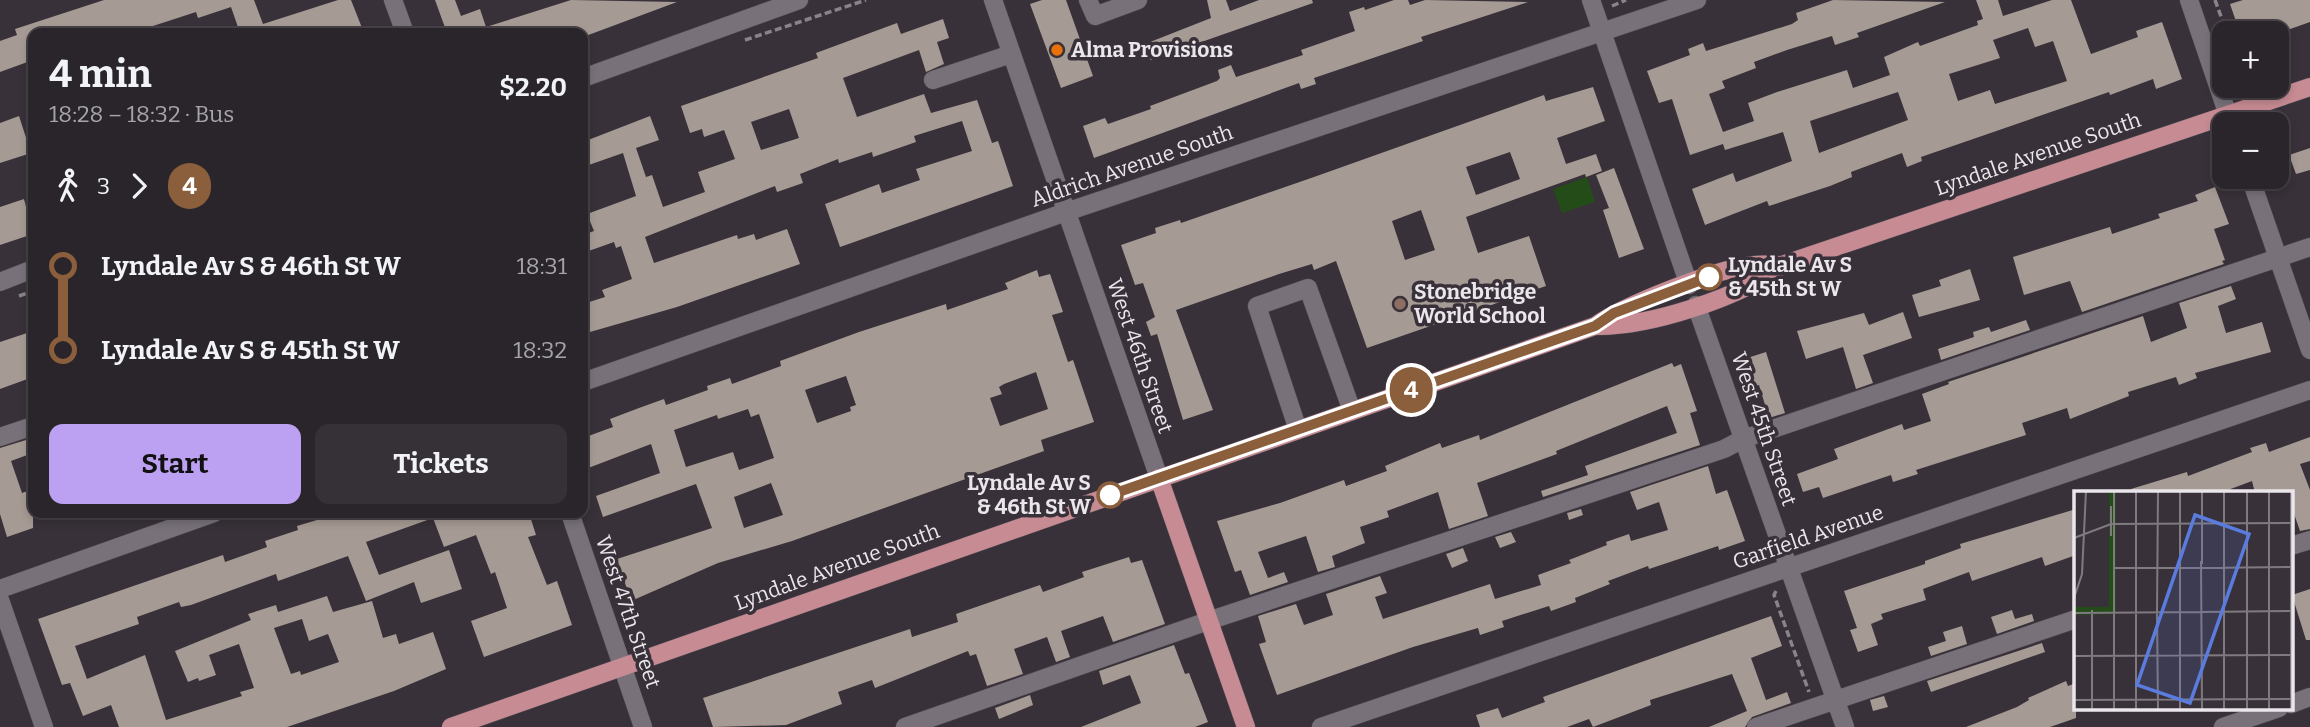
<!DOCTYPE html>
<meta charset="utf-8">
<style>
:root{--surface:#2a252b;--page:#363137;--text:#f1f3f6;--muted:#a5a5a9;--line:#464247;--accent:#bca0f2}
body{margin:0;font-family:Bitter,serif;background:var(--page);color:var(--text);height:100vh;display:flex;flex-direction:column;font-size:26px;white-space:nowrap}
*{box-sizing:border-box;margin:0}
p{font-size:23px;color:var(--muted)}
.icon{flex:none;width:38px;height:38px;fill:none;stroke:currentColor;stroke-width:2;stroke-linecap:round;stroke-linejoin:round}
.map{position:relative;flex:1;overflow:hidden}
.drawer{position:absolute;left:28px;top:28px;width:560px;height:490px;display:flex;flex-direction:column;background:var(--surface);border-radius:14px;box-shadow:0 4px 10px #0003,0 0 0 2px var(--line)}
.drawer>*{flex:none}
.badge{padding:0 14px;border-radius:23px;font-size:24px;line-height:46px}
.fabs{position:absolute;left:2212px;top:21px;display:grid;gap:14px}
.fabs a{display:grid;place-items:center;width:77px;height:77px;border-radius:14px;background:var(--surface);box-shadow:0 4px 10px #0003,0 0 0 2px var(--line);font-size:35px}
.map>.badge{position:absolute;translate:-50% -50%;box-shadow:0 0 0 4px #fff}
.legs{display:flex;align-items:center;gap:10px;height:77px;padding:0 21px;font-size:23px}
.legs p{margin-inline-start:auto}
.headline{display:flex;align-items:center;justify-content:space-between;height:119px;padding:0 21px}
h1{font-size:38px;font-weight:700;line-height:52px}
.primary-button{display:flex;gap:14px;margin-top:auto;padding:14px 21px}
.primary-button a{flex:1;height:80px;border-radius:14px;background:var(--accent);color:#111;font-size:28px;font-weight:700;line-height:80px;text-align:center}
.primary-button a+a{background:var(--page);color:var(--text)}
ul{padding:0 21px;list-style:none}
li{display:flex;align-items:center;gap:24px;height:84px;font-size:26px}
li i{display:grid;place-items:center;width:10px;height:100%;margin:0 9px;background:currentColor}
li i::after{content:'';width:18px;height:18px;margin:-9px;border:5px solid;border-radius:50%;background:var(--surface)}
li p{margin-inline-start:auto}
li:first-child i{background:linear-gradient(#0000 50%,currentColor 0)}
li:last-child i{background:linear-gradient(currentColor 50%,#0000 0)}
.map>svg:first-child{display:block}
</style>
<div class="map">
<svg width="2310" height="727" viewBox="0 0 2310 727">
<rect width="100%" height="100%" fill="#383139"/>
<!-- green -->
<path fill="#244c18" d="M1587,177L1595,202L1562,213L1553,189Z"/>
<!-- building -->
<path fill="#a69b94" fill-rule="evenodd" d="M104,0H254L263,24L338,0H351L364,33H240L231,7L198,18L196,12L153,26L156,33H33V60L0,72V41L17,35L15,29Z
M435,0H455L461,16L480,9L486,27L571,0L677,2L583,37V33H447Z
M1042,0H1066L1093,76L1061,88L1030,4Z
M1207,0H1226L1230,11L1259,0H1312L1313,3L1150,60L1145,44L1211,18Z
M1394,0H1408L1410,5L1425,0L1528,2L1421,37L1423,41L1314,78L1316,84L1301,89L1299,83L1094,158L1083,126L1105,118L1108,124L1151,109L1150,106L1217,81L1220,78L1218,70L1231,65L1236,77L1303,55L1301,50L1355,31L1349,12L1364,7L1365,10Z
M1833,0L1945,2L1857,33L1859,37L1835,45L1832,36L1787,50L1754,62L1756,68L1722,81L1725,88L1709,94L1723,132L1754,121L1748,103L1777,92L1847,70L1853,88L1890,75L1884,57L1918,42L1920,46L1978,25L1977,21L1983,19L1976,0H1998L2003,16L2052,0H2071L2091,54L2138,37L2136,31L2162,22L2182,79L2156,89L2153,79L2110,95L2109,92L1921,157L1922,161L1907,167L1902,153L1851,172L1852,177L1830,186L1769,206L1767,201L1705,225L1692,189L1733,173L1736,182L1792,161L1783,132L1725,150L1723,144L1690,155L1672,99L1659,103L1647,71L1690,55L1688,49L1703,43L1706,51L1792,24L1798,20L1796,13ZM2028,28L2035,47L2053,41L2067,81L1995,104L1990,90L1958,101L1949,74L2000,58L1993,40ZM1898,92L1908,120L1819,153L1810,121Z
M2243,0H2310V22L2279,33L2277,28L2262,33H2240L2230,4Z
M943,19L949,38L937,42L944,64L926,72L919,50L843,78L857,117L924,94L931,113L977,100L992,143L998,141L1013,186L840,247L825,204L879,184L882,193L920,180L916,169L972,151L962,121L914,136L916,142L873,157L872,152L839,163L838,159L800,174L803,183L777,192L775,186L645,237L654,263L737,235L738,239L754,234L756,240L787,229L800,264L677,307L583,334V304L605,297L602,290L632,279L621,246L616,248L614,242L583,253V235L594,231L587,214L636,196L623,153L583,167V142L650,116L659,140L636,148L646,177L652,175L663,207L705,192L698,172L735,159L724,130L704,137L702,129L690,133L681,106L818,58L816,53L897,23L901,34ZM789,109L799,138L761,150L751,122Z
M1593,87L1605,121L1557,138L1566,164L1596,154L1602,171L1586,177L1585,174L1466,217L1478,253L1529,236L1546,286L1367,348L1336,261L1314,270L1312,264L1279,274L1176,310L1213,410L1183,420L1157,334L1151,336L1146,322L1155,317L1143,283L1135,285L1121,245L1156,233L1155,228L1180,220L1181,223L1314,177L1544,95L1546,101ZM1510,152L1520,179L1476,195L1466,167ZM1421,210L1435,250L1405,260L1392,221Z
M19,116L31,153L0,163V123Z
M2310,148V170L2296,174L2289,155Z
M1614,168L1644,249L1619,258L1603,210L1609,208L1596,175Z
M2215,187L2229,224L2214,229L2225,260L2222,261L2224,264L2082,312L2070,281L2024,295L2013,257L2110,227L2112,234L2160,218L2158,214L2198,201L2195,195Z
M24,199L33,234L0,245V207Z
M1970,269L1980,300L1919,317L1912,295L1941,286L1939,280Z
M1037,270L1039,277L1050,274L1063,312L1052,315L1068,362L1073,360L1094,422L1041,440L1044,451L792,541L718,563L631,601L617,559L712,528L696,484L603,517L596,496L660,473L651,444L583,470V438L613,427L610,419L639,408L664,399L666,405L708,390L707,386L730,378L732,384L781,366L780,361L859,332L946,304L947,310L1008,289L1005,283ZM1036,372L1048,409L1000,426L990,398L1002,394L999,387L1004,384ZM846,376L856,405L850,407L851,411L817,423L805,390ZM748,409L751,417L759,414L774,458L739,470L733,452L686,467L674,430L717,415L718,419ZM771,483L783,515L744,528L734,497Z
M2231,286L2236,299L2218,306L2226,333L2262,322L2271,352L2195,373L2197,378L2179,385L2176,377L2128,392L2129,396L2070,419L2067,408L2022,423L2026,435L1916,470L1918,474L1893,482L1891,475L1823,498L1819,487L1803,492L1797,474L1838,459L1834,449L1902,424L1904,430L1931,421L1922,394L1949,384L1948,382L2143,316L2151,342L2187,328L2179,303Z
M1903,312L1912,338L1863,355L1873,383L1856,389L1843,347L1806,359L1797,331L1864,313L1869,325Z
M2026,320L2030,330L1941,360L1938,349L1974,337L1973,332L1989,327L1991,332Z
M33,331V377L0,389V342Z
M1766,352L1785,413L1769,418L1759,385L1753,386L1744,359Z
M1672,363L1674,367L1681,364L1697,411L1690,413L1700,445L1543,497L1541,491L1588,475L1585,466L1677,433L1667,406L1556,451L1557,454L1477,483L1488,516L1449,529L1438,492L1387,511L1389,517L1360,527L1365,543L1332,556L1335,567L1318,572L1306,536L1258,552L1268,578L1284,572L1288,582L1250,595L1241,570L1235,572L1217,521L1280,503L1344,480L1346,486L1387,471L1385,466L1440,443L1442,448L1479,435L1480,440Z
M2310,437V461L2300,464L2310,490V529L2300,531L2291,505V493H2255L2252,481L2220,493H2132L2131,489L2187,472L2188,476L2252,452L2250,448L2266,443L2269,452Z
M26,440L30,454L11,461L22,493L33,489V528L7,537L0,514V448Z
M1708,466L1716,494L1727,490L1745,541L1719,550L1718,546L1649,569L1648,566L1608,581L1610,584L1575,598L1576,602L1551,611L1549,606L1502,621L1504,627L1480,635L1478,628L1413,647L1277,695L1259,644L1266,642L1258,616L1296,604L1304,625L1333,615L1326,594L1380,576L1387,593L1375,597L1383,619L1490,584L1495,599L1541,585L1538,575L1571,563L1569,560L1607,545L1606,542L1629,534L1631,541L1668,530L1659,502L1637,510L1630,492Z
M1581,509L1583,515L1569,520L1567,513Z
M2076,509V555L2045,566L2042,557L1972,581L1969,572L1923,589L1926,600L1881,614L1883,619L1871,624L1878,645L1858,652L1850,630L1857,628L1844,591L1925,564V561L1961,548L1960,544Z
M340,513H529L536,535L528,537L547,585L557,581L572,625L484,657L471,621L507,608L495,572L491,574L476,535L444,547L433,518L366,542L379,575L449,550L462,589L421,603L414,582L366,601L348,556L278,581L276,574L191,605L181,607L179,602L137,617L139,624L75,646L87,679L145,655L166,720L242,696L240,692L254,688L239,644L209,655L216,675L199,681L198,678L188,682L175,651L251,620L248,614L276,605L278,612L327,596L333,612L372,601L383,638L396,634L399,644L433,632L446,669L394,691L287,727H119L111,705L83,716L70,683L62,685L38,619L223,555L225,562L267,547L265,541L298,530L297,526ZM302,619L309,641L328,634L339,662L301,675L300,671L291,674L274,628Z
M1511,532L1516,542L1500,548L1495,537Z
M1463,548L1468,561L1452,568L1446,554Z
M1129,557L1131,563L1142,560L1165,624L1113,642L1103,616L1061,631L1070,657L1056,662L1047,637L1014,649L1023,674L987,686L976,654L970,656L968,651L875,688L872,680L838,692L842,704L786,725L713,727L703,698L910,629L912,637L958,622L956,614L1040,585L1043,592L1084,577L1082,572Z
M2310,589V640H2306L2292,595Z
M2012,610L2015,619L2032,614L2034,621L1997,634L1991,617Z
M1771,616L1782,646L1751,658L1766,700L1787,692L1791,703L1752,717L1745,727H1709L1747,711L1732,674L1650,700L1651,705L1593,727L1589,719L1567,727H1480L1476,715L1498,708L1502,718L1545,702L1543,697Z
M1962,626L1967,644L1931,656L1928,647L1946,641L1943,632Z
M2042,643L2045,652L1931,692L1927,681Z
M1174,645L1185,674L1189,673L1208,722L1195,727H1081L1141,703L1130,675L1103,685L1099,671Z
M2066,681L2068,686L2076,683V718L2050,727H1966L2017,707L2029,700L2028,698Z
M1030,695L1033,705L999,719L995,708Z
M1884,696L1888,707L1873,711L1870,700Z"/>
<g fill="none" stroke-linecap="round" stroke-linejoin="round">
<!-- minor casing -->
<g stroke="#544e55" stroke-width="19">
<path id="minor" d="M393,0L405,33
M993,0L1159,478
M1088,0L1095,16L1138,0
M1591,0L1689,285
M2189,0L2231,124
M583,78L799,0
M933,80L1011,54
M2250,177L2310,350
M0,282L33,269
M1696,305L1845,727
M583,382L1066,212L1697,0
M1298,430L1257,306L1308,288L1352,411
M0,437L33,426
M570,513L643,727
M2291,546L2310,540
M0,589L214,513
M0,600L44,727
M2291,704L2310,697
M905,727L1208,621L1724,449L1743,439L2310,247
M1321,727L2310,390
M1756,727L2076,619
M2223,727L2279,708"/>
</g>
<!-- major casing -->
<g stroke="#544e55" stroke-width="19">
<path id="major" d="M1595,326C1648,327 1740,298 1782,265L2310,87
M1159,478L1246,727
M451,727L1595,326C1625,305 1718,268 1754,265C1763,264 1773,265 1782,265"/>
</g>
<!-- path -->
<path stroke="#89848a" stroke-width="3.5" stroke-dasharray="7 3.5" stroke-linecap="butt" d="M2215,0L2227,33
M1612,6L1626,0
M745,40L866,0
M19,296L33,291
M1776,591L1774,595L1809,692"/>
<!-- minor -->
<use href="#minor" stroke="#78717a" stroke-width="18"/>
<!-- major -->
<use href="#major" stroke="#c78b93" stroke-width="18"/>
</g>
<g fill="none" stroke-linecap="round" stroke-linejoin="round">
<!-- line-1 casing -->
<g stroke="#fff" stroke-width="16">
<path id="line-1" d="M1110,495L1595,326L1614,313L1709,277"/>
</g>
<!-- line-1 -->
<use href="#line-1" stroke="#8b5e3c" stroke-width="10"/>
</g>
<!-- markers -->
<circle fill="#e8710a" stroke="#383139" stroke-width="2.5" cx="1057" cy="50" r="7"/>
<g fill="#fff" stroke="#8b5e3c" stroke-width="3.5">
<circle cx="1709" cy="277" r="12"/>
<circle cx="1110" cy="495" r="12"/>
</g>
<circle fill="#8d6e63" stroke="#383139" stroke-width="2.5" cx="1400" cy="304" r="7"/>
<g text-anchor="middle" stroke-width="7" stroke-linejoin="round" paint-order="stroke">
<!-- poi labels -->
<g font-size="21" font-weight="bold" fill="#eae6eb" stroke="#383139" text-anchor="start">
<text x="1071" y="57">Alma Provisions</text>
<text x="1414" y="299">Stonebridge<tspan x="1414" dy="24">World School</tspan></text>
</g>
<!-- street labels -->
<g font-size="21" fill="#eae6eb" stroke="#383139">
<text transform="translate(2038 154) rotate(-19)" y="7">Lyndale Avenue South</text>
<text transform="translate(1132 166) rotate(-19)" y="7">Aldrich Avenue South</text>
<text transform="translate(1140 356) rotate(71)" y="7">West 46th Street</text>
<text transform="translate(1764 429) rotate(71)" y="7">West 45th Street</text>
<text transform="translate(1808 537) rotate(-19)" y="7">Garfield Avenue</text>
<text transform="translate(837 567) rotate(-20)" y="7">Lyndale Avenue South</text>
<text transform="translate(628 612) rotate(71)" y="7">West 47th Street</text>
</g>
<!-- stop labels -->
<g font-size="21" font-weight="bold" fill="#eae6eb" stroke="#383139" text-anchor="start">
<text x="1728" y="272">Lyndale Av S<tspan x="1728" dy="24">&amp; 45th St W</tspan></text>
<text x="1091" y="490" text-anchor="end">Lyndale Av S<tspan x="1091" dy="24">&amp; 46th St W</tspan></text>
</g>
</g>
<!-- overview -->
<g transform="translate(2074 491)">
<rect width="219" height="219" fill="#383139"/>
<path d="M35,0H42V123L0,124V116H35Z" fill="#244c18"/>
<path fill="none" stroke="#7f7980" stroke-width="2" d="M106,0V219M128,0V73M150,0V219M195,0V219M37,45V15M0,47L37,33L219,32M127,70L128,219M40,77H127M128,77L218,76M0,107L8,83L12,0M83,121L84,0M83,121L84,219M127,121L219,120M0,122L127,121M0,165L219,164M0,209L219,208M18,219V119M40,219V0M62,219V0M173,219V0M217,219V0"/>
<path fill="#5a7cde" fill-opacity="0.15" stroke="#5a7cde" stroke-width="3.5" d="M121,24L175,43L116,212L63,194Z"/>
<rect width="219" height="219" fill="none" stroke="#eae6eb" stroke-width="3.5"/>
</g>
</svg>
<div class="fabs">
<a>+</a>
<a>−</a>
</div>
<b class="badge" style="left:1411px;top:390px;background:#8b5e3c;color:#fff">4</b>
<section class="drawer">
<div class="headline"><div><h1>4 min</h1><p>18:28 – 18:32 · Bus</p></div><b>$2.20</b></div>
<div class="legs"><svg class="icon" aria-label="walk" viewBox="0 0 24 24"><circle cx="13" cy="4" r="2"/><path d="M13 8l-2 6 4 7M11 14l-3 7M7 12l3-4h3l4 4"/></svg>3<svg class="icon" aria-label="forward" viewBox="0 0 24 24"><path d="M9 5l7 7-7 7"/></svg><b class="badge" style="background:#8b5e3c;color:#fff">4</b></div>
<ul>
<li><i style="color:#8b5e3c"></i><b>Lyndale Av S &amp; 46th St W</b><p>18:31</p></li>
<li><i style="color:#8b5e3c"></i><b>Lyndale Av S &amp; 45th St W</b><p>18:32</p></li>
</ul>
<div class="primary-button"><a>Start</a><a>Tickets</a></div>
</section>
</div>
